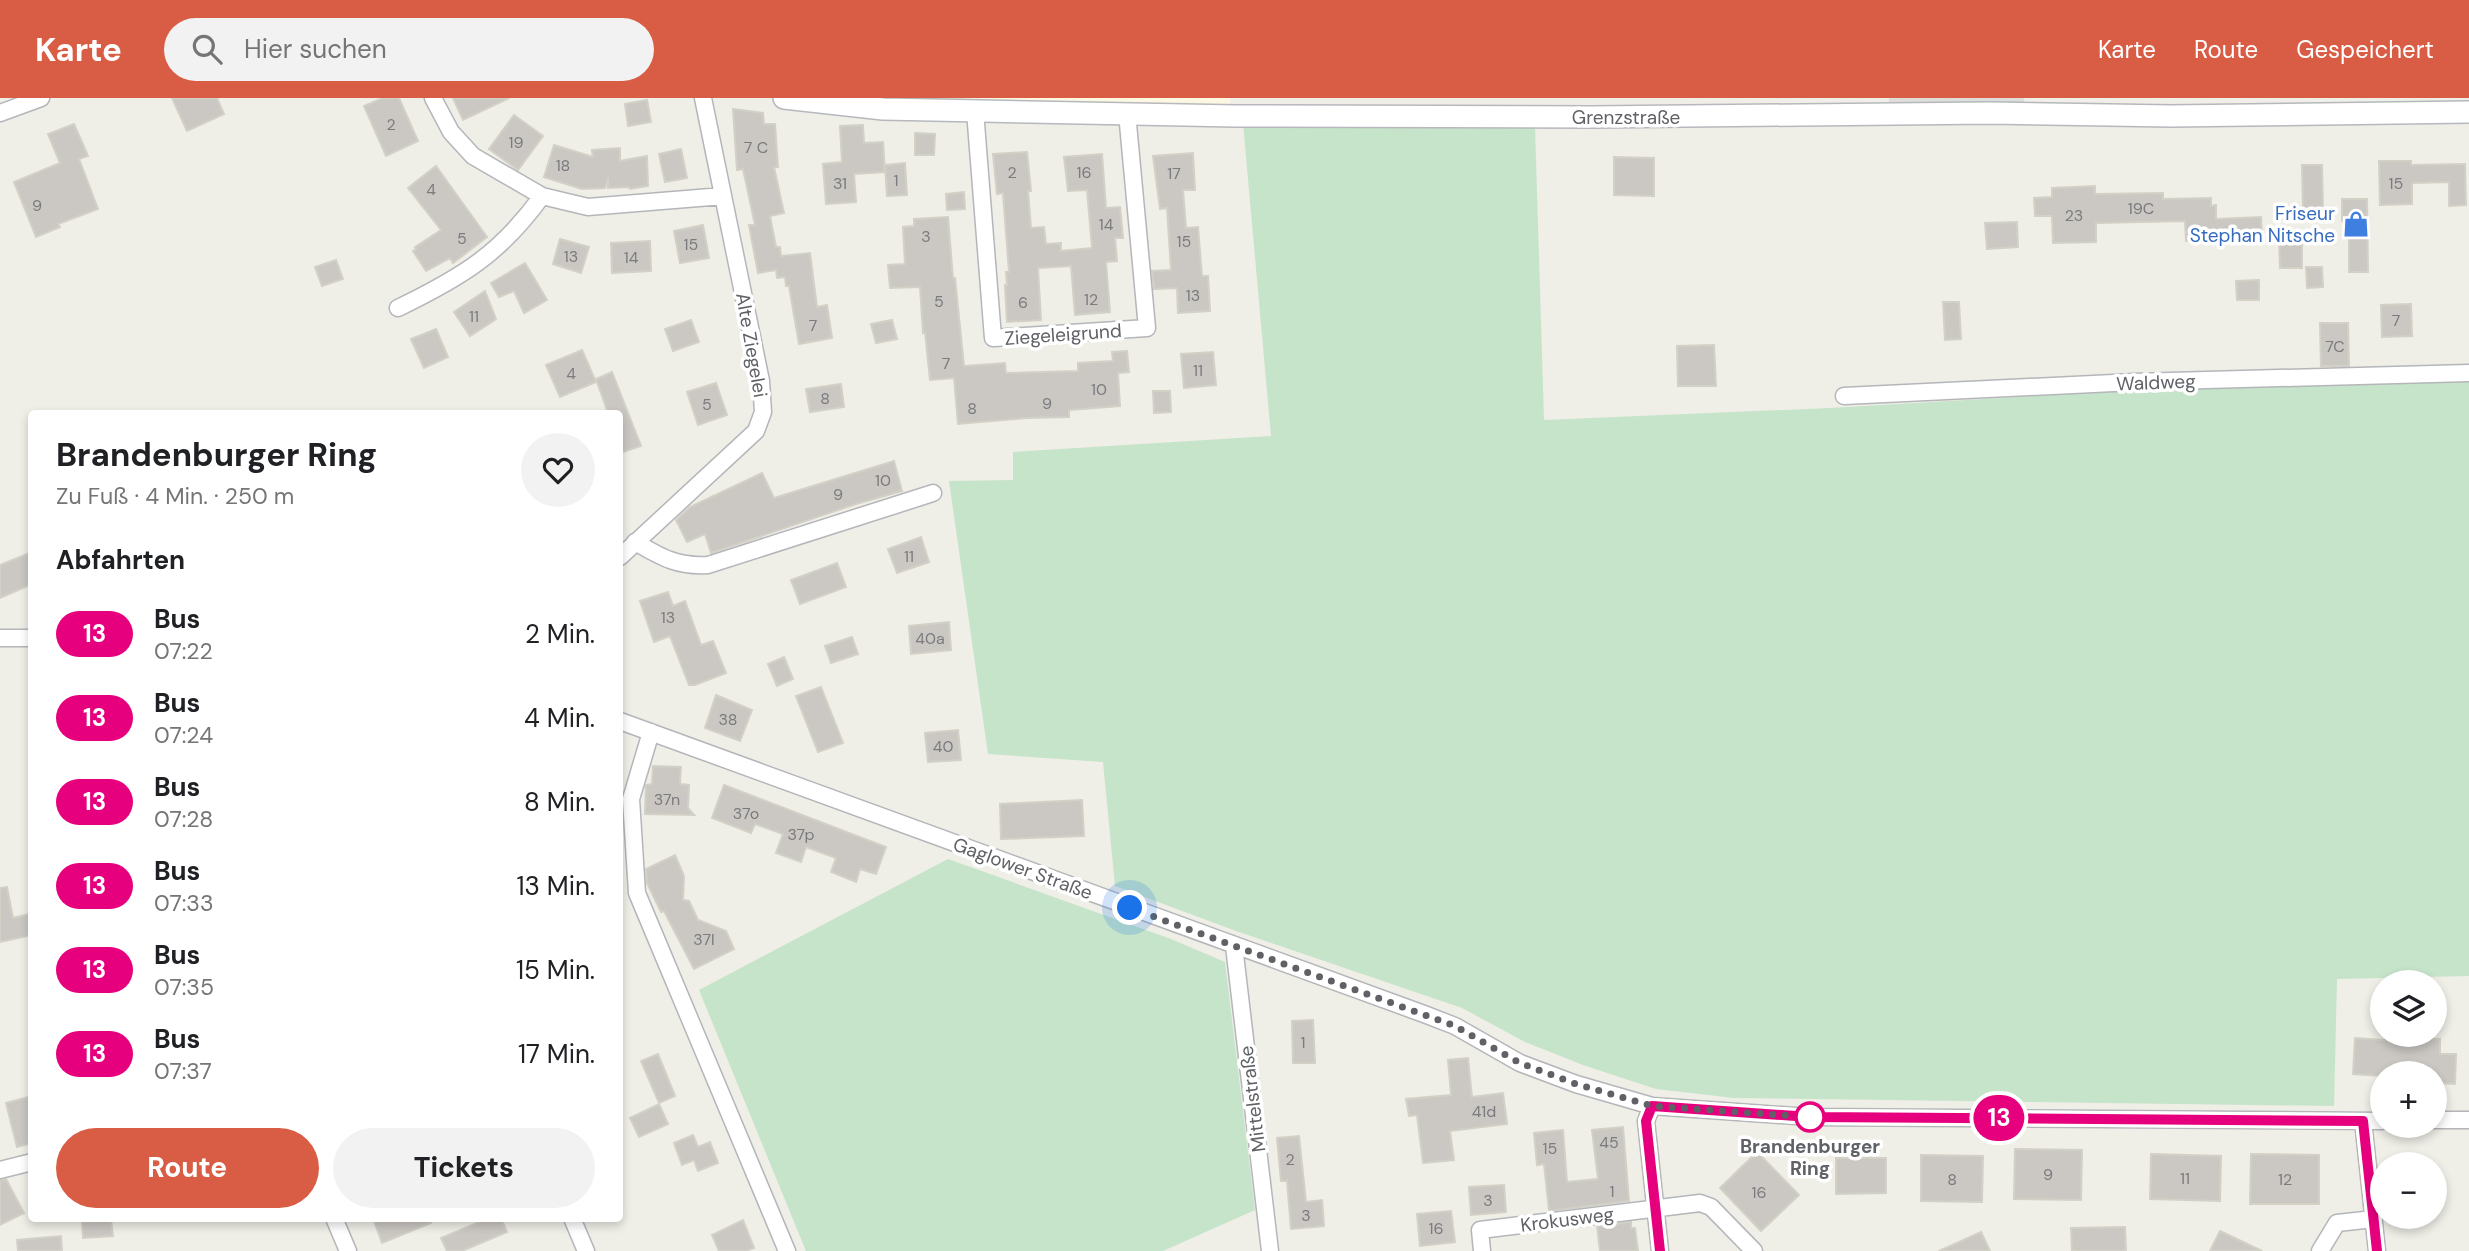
<!DOCTYPE html>
<html lang="de">
<meta charset="utf-8">
<style>
:root{--surface:#fff;--page:#f2f2f2;--text:#202124;--muted:#757577;--accent:#d95c44}
body{margin:0;font-family:"DM Sans",sans-serif;background:var(--page);color:var(--text);height:100vh;display:flex;flex-direction:column;font-size:26px;white-space:nowrap}
*{box-sizing:border-box;margin:0}
p{font-size:23px;color:var(--muted)}
.icon{flex:none;width:38px;height:38px;fill:none;stroke:currentColor;stroke-width:2;stroke-linecap:round;stroke-linejoin:round}
.map{position:relative;flex:1;overflow:hidden}
.side{position:absolute;left:28px;top:312px;width:595px;height:812px;display:flex;flex-direction:column;background:var(--surface);border-radius:7px;box-shadow:0 4px 10px #0003}
.side>*{flex:none}
.badge{padding:0 14px;border-radius:23px;font-size:24px;line-height:46px}
.controls{position:absolute;left:2370px;top:872px;display:grid;gap:14px}
.controls a{display:grid;place-items:center;width:77px;height:77px;border-radius:50%;background:var(--surface);box-shadow:0 4px 10px #0003;font-size:35px}
.you{position:absolute;width:35px;height:35px;margin:-18px;border:5px solid #fff;border-radius:50%;background:#1a73e8;box-shadow:0 0 0 10px #1a73e833}
.map>.badge{position:absolute;translate:-50% -50%;box-shadow:0 0 0 4px #fff}
h2{padding:0 28px;font-size:26px;line-height:63px}
.round{display:grid;place-items:center;flex:none;width:74px;height:74px;border-radius:37px;background:var(--page)}
.overview{display:flex;align-items:center;justify-content:space-between;height:119px;padding:0 28px}
h1{font-size:33px;font-weight:700;line-height:52px}
.cta{display:flex;gap:14px;margin-top:auto;padding:14px 28px}
.cta a{flex:1;height:80px;border-radius:42px;background:var(--accent);color:#fff;font-size:28px;font-weight:700;line-height:80px;text-align:center}
.cta a+a{background:var(--page);color:var(--text)}
ul{padding:0;list-style:none}
li{display:flex;align-items:center;gap:21px;height:84px;padding:0 28px}
li div{flex:1}
li b{display:block;font-size:26px}
li em{font-style:normal}
li .badge{min-width:77px;font-weight:700;text-align:center}
header{display:flex;align-items:center;gap:42px;box-sizing:border-box;height:98px;padding:0 35px;background:var(--accent);color:#fff}
header strong{font-size:33px}
nav{display:flex;gap:38px;margin-inline-start:auto;font-size:24px}
.search{width:490px;height:63px;background:var(--page);display:flex;align-items:center;gap:18px;box-sizing:border-box;padding:0 24px;border-radius:38px;color:var(--muted);font-size:26px}
.map>svg:first-child{display:block}
</style>
<header>
<strong>Karte</strong>
<div class="search"><svg class="icon" aria-label="search" viewBox="0 0 24 24"><circle cx="10" cy="10" r="6"/><path d="M15 15l6 6"/></svg>Hier suchen</div>
<nav><a>Karte</a><a>Route</a><a>Gespeichert</a></nav>
</header>
<div class="map">
<svg width="2469" height="1153" viewBox="0 0 2469 1153">
<rect width="100%" height="100%" fill="#efeee7"/>
<!-- commercial -->
<path fill="#fbf7e0" d="M828,0H1230V11Z"/>
<!-- industrial -->
<path fill="#deddd9" d="M1889,0H2024V9L1889,7Z"/>
<!-- green -->
<path fill="#c6e4c9" d="M1243,25L1535,29L1544,322L1830,310L2103,294L2115,277L2354,286L2469,283V878L2337,881L2334,1008L1734,1000L1656,991L1583,967L1525,944L1462,910L1236,833L1115,788L1103,664L988,656L949,383L1013,382V354L1271,338Z
M948,761L1171,841L1225,864L1255,1112L1163,1153H806L699,892Z"/>
<!-- building -->
<path fill="#cbc8c4" stroke="#d3d0c6" stroke-width="2" d="M172,0H217L224,16L187,33Z
M383,0H399L418,43L386,58L364,8Z
M453,0H509L463,22Z
M647,2L651,24L628,28L625,6Z
M733,11L763,15L764,26H775L778,69H774L784,115L770,118L776,149H780L781,158L810,155L817,209L827,207L832,240L799,246L789,188H786L785,179L777,180L776,172L758,175L749,127H755L743,71L737,72Z
M514,17L543,38L518,72L489,51Z
M74,26L88,58L79,61L98,111L58,126L60,129L36,139L14,84L60,65L48,36Z
M863,27L864,45L883,44L885,74L854,76L856,104L826,106L823,66L842,64L840,28Z
M915,35L935,36L934,57H915Z
M554,47L593,59L592,52L620,50V63L647,58L648,88L630,91L629,89L608,90V80L605,90L582,91L544,79Z
M681,51L687,80L665,84L659,56Z
M1027,54L1031,93H1028L1031,130L1044,129L1046,146L1061,145V153L1092,150L1087,92L1068,93L1064,59L1102,56L1106,110L1120,109L1123,140H1115L1117,163L1106,164L1110,214L1075,217L1071,168L1038,170L1041,222L1007,224L1005,187H1007L1006,174H1009L1003,95L997,96L993,56Z
M1193,55L1195,92H1183L1186,130L1198,129L1202,178H1208L1210,213L1178,215L1177,190L1154,191L1152,173L1171,172L1167,110L1160,111L1153,58Z
M1614,59L1654,60V98L1614,97Z
M2379,63H2411V67L2465,66L2466,107L2449,108V84L2412,85V106L2380,107Z
M905,65L907,97L887,98L885,67Z
M2302,67H2322L2323,113H2303Z
M436,68L487,139L453,165L450,160L426,173L413,153L416,151L415,149L441,132L408,90Z
M2095,88V96L2163,95V101L2211,100V108L2216,107V121L2261,119L2262,141L2186,143L2185,123L2096,125V144L2053,145L2052,118H2035L2034,100L2052,99V90Z
M964,94L965,111L947,112L946,96Z
M2342,101H2367L2368,174H2349V123H2342Z
M948,119L953,180H955L964,268L1005,265L1006,275L1078,273V265L1113,263L1112,254L1127,253L1129,274L1118,275L1120,308L1069,312V319L1027,320L958,326L954,280L930,282L925,234L923,235L920,189L890,190L888,167L905,166L903,129L914,128V121Z
M2017,124L2018,149L1987,151L1985,125Z
M703,127L709,160L680,165L674,133Z
M2279,140H2302V170H2280Z
M560,141L589,149L581,175L553,166Z
M650,143L651,173L612,175L611,145Z
M336,162L343,181L322,188L315,169Z
M525,165L547,202L524,215L514,193L499,199L491,185Z
M2306,169H2322L2323,189L2307,190Z
M2259,182V202H2237L2236,183Z
M485,193L496,221L470,238L454,214Z
M1943,204H1959L1961,241L1945,242Z
M2411,206L2412,238L2382,239L2381,207Z
M691,222L699,244L673,253L665,231Z
M892,222L897,241L876,245L871,226Z
M2320,225H2348L2349,268H2321Z
M436,231L448,259L424,270L411,241Z
M1714,247L1716,288H1678L1677,248Z
M582,252L596,284L560,299L546,267Z
M1213,254L1216,287L1184,290L1181,256Z
M612,274L641,348L623,354L620,346V315H608L596,281Z
M716,285L727,317L698,327L687,294Z
M841,286L844,309L810,314L806,291Z
M1153,293H1170L1171,314L1154,315Z
M894,363L902,393L856,406L711,455L705,436L687,444L676,422L690,409L762,375L774,400Z
M921,439L929,464L897,475L888,451Z
M32,454V486L0,500V467Z
M837,465L846,489L800,506L791,482Z
M668,494L673,508L685,503L701,547L713,543L726,575L695,587H689L670,538L654,544L640,503Z
M949,524L951,552L911,556L909,528Z
M852,539L858,556L831,565L825,548Z
M784,559L793,581L777,588L768,566Z
M821,589L843,645L818,654L796,598Z
M716,597L752,612L740,643L705,630Z
M958,632L961,662L928,664L925,635Z
M653,668L681,669L680,686L689,687L688,710L694,717L645,716L646,687L652,686Z
M724,687L886,749L876,776L860,771L856,784L831,774L836,760L806,749L801,764L776,755L783,736L755,726L751,735L712,720Z
M1082,702L1084,738L1001,741L1000,706Z
M675,757L684,778L683,802L689,803L698,822L726,833L734,851L694,871L664,813L661,814L647,785L646,771Z
M7,789L13,820L29,816L32,837L0,844V790Z
M1313,922L1315,965H1293L1292,923Z
M2355,940L2410,944V941H2440V956H2456L2455,986L2434,985V975H2382V978L2353,976Z
M658,956L675,998L659,1005L641,963Z
M1468,960L1472,999L1503,995L1507,1026L1450,1033L1454,1062L1423,1065L1417,1017L1409,1018L1406,1001L1451,997L1448,962Z
M32,998V1045L17,1049L6,1005Z
M659,1006L668,1026L639,1039L630,1020Z
M1623,1029L1629,1103L1549,1113L1544,1066L1537,1067L1534,1035L1563,1032L1567,1084L1598,1081L1592,1032Z
M693,1037L698,1049L710,1044L718,1065L698,1073L694,1062L682,1067L674,1045Z
M1299,1038L1306,1104L1322,1102L1324,1128L1291,1131L1287,1083H1281L1277,1040Z
M2015,1051L2082,1052L2081,1102L2014,1101Z
M1757,1054L1799,1097L1761,1133L1720,1090Z
M2151,1056L2221,1058L2220,1103L2150,1101Z
M2251,1056L2319,1057V1106H2250Z
M1921,1057L1983,1058L1982,1104L1921,1103Z
M1836,1060H1886V1095L1836,1096Z
M6,1081L24,1115L0,1127V1082Z
M1504,1087L1506,1114L1471,1117L1469,1089Z
M1451,1113L1455,1144L1420,1148L1417,1116Z
M373,1120H397L398,1123L410,1120H429L431,1125L382,1145Z
M489,1120H501L507,1134L462,1153H447L441,1140Z
M111,1122L113,1138L83,1140L82,1124Z
M743,1122L754,1150L746,1153H719L712,1137Z
M1631,1124V1130H1635L1638,1153H1600L1597,1128Z
M2125,1129L2126,1153H2072L2071,1130Z
M2220,1133L2262,1153H2210Z
M1981,1134L1990,1153H1939Z
M61,1138L62,1153H18L17,1142Z"/>
<g fill="none" stroke-linecap="round" stroke-linejoin="round">
<!-- street casing -->
<g stroke="#b4b6ba" stroke-width="19">
<path id="street" d="M433,0L451,34L473,58L542,98L588,109L723,98
M975,13L993,240L1147,230L1127,15
M0,15L41,0
M398,210C462,179 500,156 542,98
M1844,298L2134,284L2469,275
M635,444C661,459 677,469 708,467L933,395
M620,459L756,333L763,314L761,283L703,0
M0,540H32
M620,623L1424,916L1455,928L1520,965L1576,986L1652,1008L1810,1019L2382,1023
M651,634L631,701L637,795L787,1153
M1234,848L1270,1153
M1652,1008L1646,1023L1660,1153
M2434,1022H2469
M2363,1023L2377,1153
M0,1072L32,1064
M334,1120L348,1153
M572,1120L586,1153
M1482,1153L1480,1132L1700,1105L1711,1109L1754,1153
M2320,1153L2337,1125L2374,1121"/>
</g>
<!-- secondary casing -->
<g stroke="#b6b8bd" stroke-width="24">
<path id="secondary" d="M784,0L883,11L1236,18L1593,19L1990,15L2171,18L2469,14"/>
</g>
<!-- street -->
<use href="#street" stroke="#fff" stroke-width="16"/>
<!-- secondary -->
<use href="#secondary" stroke="#fff" stroke-width="21"/>
</g>
<g fill="none" stroke-linecap="round" stroke-linejoin="round">
<!-- line casing -->
<g stroke="#fff" stroke-width="16">
<path id="line" d="M1660,1153L1646,1023L1652,1008L1810,1019L2363,1023L2377,1153"/>
</g>
<!-- line -->
<use href="#line" stroke="#e6007e" stroke-width="10"/>
<!-- walk -->
<path stroke="#5f6166" stroke-width="7" stroke-dasharray="0 12.6" d="M1130,810L1455,928L1520,965L1576,986L1652,1008L1810,1019"/>
</g>
<!-- icons -->
<defs>
<g id="shop-bare" transform="scale(2.1)"><path d="M-5-2.5h2.3a2.7 3.5 0 0 1 5.4 0H5L5.5 6h-11ZM-1.5-2.5h3a1.5 2.3 0 0 0-3 0Z" fill="#3f7fe0" stroke="#fff" stroke-width="2.5" paint-order="stroke"/></g>
</defs>
<g fill-rule="evenodd">
<use href="#shop-bare" x="2356" y="126"/>
</g>
<!-- markers -->
<circle fill="#fff" stroke="#e6007e" stroke-width="3.5" cx="1810" cy="1019" r="14"/>
<g text-anchor="middle" stroke-width="7" stroke-linejoin="round" paint-order="stroke">
<!-- number labels -->
<g font-size="16" fill="#7a7b7e">
<text x="391" y="32">2</text>
<text x="516" y="50">19</text>
<text x="756" y="55">7 C</text>
<text x="563" y="73">18</text>
<text x="1012" y="80">2</text>
<text x="1084" y="80">16</text>
<text x="1174" y="81">17</text>
<text x="896" y="88">1</text>
<text x="840" y="91">31</text>
<text x="2396" y="91">15</text>
<text x="431" y="97">4</text>
<text x="37" y="113">9</text>
<text x="2141" y="116">19C</text>
<text x="2074" y="123">23</text>
<text x="1106" y="132">14</text>
<text x="926" y="144">3</text>
<text x="462" y="146">5</text>
<text x="1184" y="149">15</text>
<text x="691" y="152">15</text>
<text x="571" y="164">13</text>
<text x="631" y="165">14</text>
<text x="1193" y="203">13</text>
<text x="1091" y="207">12</text>
<text x="939" y="209">5</text>
<text x="1023" y="210">6</text>
<text x="474" y="224">11</text>
<text x="2396" y="228">7</text>
<text x="813" y="233">7</text>
<text x="2335" y="254">7C</text>
<text x="946" y="271">7</text>
<text x="1198" y="278">11</text>
<text x="571" y="281">4</text>
<text x="1099" y="297">10</text>
<text x="825" y="306">8</text>
<text x="1047" y="311">9</text>
<text x="707" y="312">5</text>
<text x="972" y="316">8</text>
<text x="883" y="388">10</text>
<text x="838" y="402">9</text>
<text x="909" y="464">11</text>
<text x="668" y="525">13</text>
<text x="930" y="546">40a</text>
<text x="728" y="627">38</text>
<text x="943" y="654">40</text>
<text x="667" y="707">37n</text>
<text x="746" y="721">37o</text>
<text x="801" y="742">37p</text>
<text x="704" y="847">37l</text>
<text x="1303" y="950">1</text>
<text x="1484" y="1019">41d</text>
<text x="1609" y="1050">45</text>
<text x="1550" y="1056">15</text>
<text x="1290" y="1067">2</text>
<text x="2048" y="1082">9</text>
<text x="2185" y="1086">11</text>
<text x="1952" y="1087">8</text>
<text x="2285" y="1087">12</text>
<text x="1612" y="1099">1</text>
<text x="1759" y="1100">16</text>
<text x="1488" y="1108">3</text>
<text x="1306" y="1123">3</text>
<text x="1436" y="1136">16</text>
</g>
<!-- street labels -->
<g font-size="19" fill="#5f6166" stroke="#fff">
<text x="1626" y="26">Grenzstraße</text>
<text transform="translate(1063 236) rotate(-4)" y="7">Ziegeleigrund</text>
<text transform="translate(752 247) rotate(80)" y="7">Alte Ziegelei</text>
<text transform="translate(2156 284) rotate(-2)" y="7">Waldweg</text>
<text transform="translate(1023 770) rotate(20)" y="7">Gaglower Straße</text>
<text transform="translate(1252 1001) rotate(-97)" y="7">Mittelstraße</text>
<text transform="translate(1567 1121) rotate(-7)" y="7">Krokusweg</text>
</g>
<!-- shop labels -->
<g font-size="19" fill="#366cbe" stroke="#fff" text-anchor="end">
<text x="2335" y="122">Friseur<tspan x="2335" dy="22">Stephan Nitsche</tspan></text>
</g>
<!-- stop labels -->
<g font-size="19" font-weight="bold" fill="#5f6166" stroke="#fff">
<text x="1810" y="1055">Brandenburger<tspan x="1810" dy="22">Ring</tspan></text>
</g>
</g>
</svg>
<div class="controls">
<a><svg class="icon" aria-label="layers" viewBox="0 0 24 24"><path d="M12 4l9 5-9 5-9-5zM3 14l9 5 9-5"/></svg></a>
<a>+</a>
<a>−</a>
</div>
<div class="you" style="left:1130px;top:810px"></div>
<b class="badge" style="left:1999px;top:1020px;background:#e6007e;color:#fff">13</b>
<section class="side">
<div class="overview"><div><h1>Brandenburger Ring</h1><p>Zu Fuß · 4 Min. · 250 m</p></div><a class="round"><svg class="icon" aria-label="heart" viewBox="0 0 24 24"><path d="M12 20l-8-8c-3-5 5-10 8-4 3-6 11-1 8 4z"/></svg></a></div>
<h2>Abfahrten</h2>
<ul>
<li><span class="badge" style="background:#e6007e;color:#fff">13</span><div><b>Bus</b><p>07:22</p></div><em>2 Min.</em></li>
<li><span class="badge" style="background:#e6007e;color:#fff">13</span><div><b>Bus</b><p>07:24</p></div><em>4 Min.</em></li>
<li><span class="badge" style="background:#e6007e;color:#fff">13</span><div><b>Bus</b><p>07:28</p></div><em>8 Min.</em></li>
<li><span class="badge" style="background:#e6007e;color:#fff">13</span><div><b>Bus</b><p>07:33</p></div><em>13 Min.</em></li>
<li><span class="badge" style="background:#e6007e;color:#fff">13</span><div><b>Bus</b><p>07:35</p></div><em>15 Min.</em></li>
<li><span class="badge" style="background:#e6007e;color:#fff">13</span><div><b>Bus</b><p>07:37</p></div><em>17 Min.</em></li>
</ul>
<div class="cta"><a>Route</a><a>Tickets</a></div>
</section>
</div>
